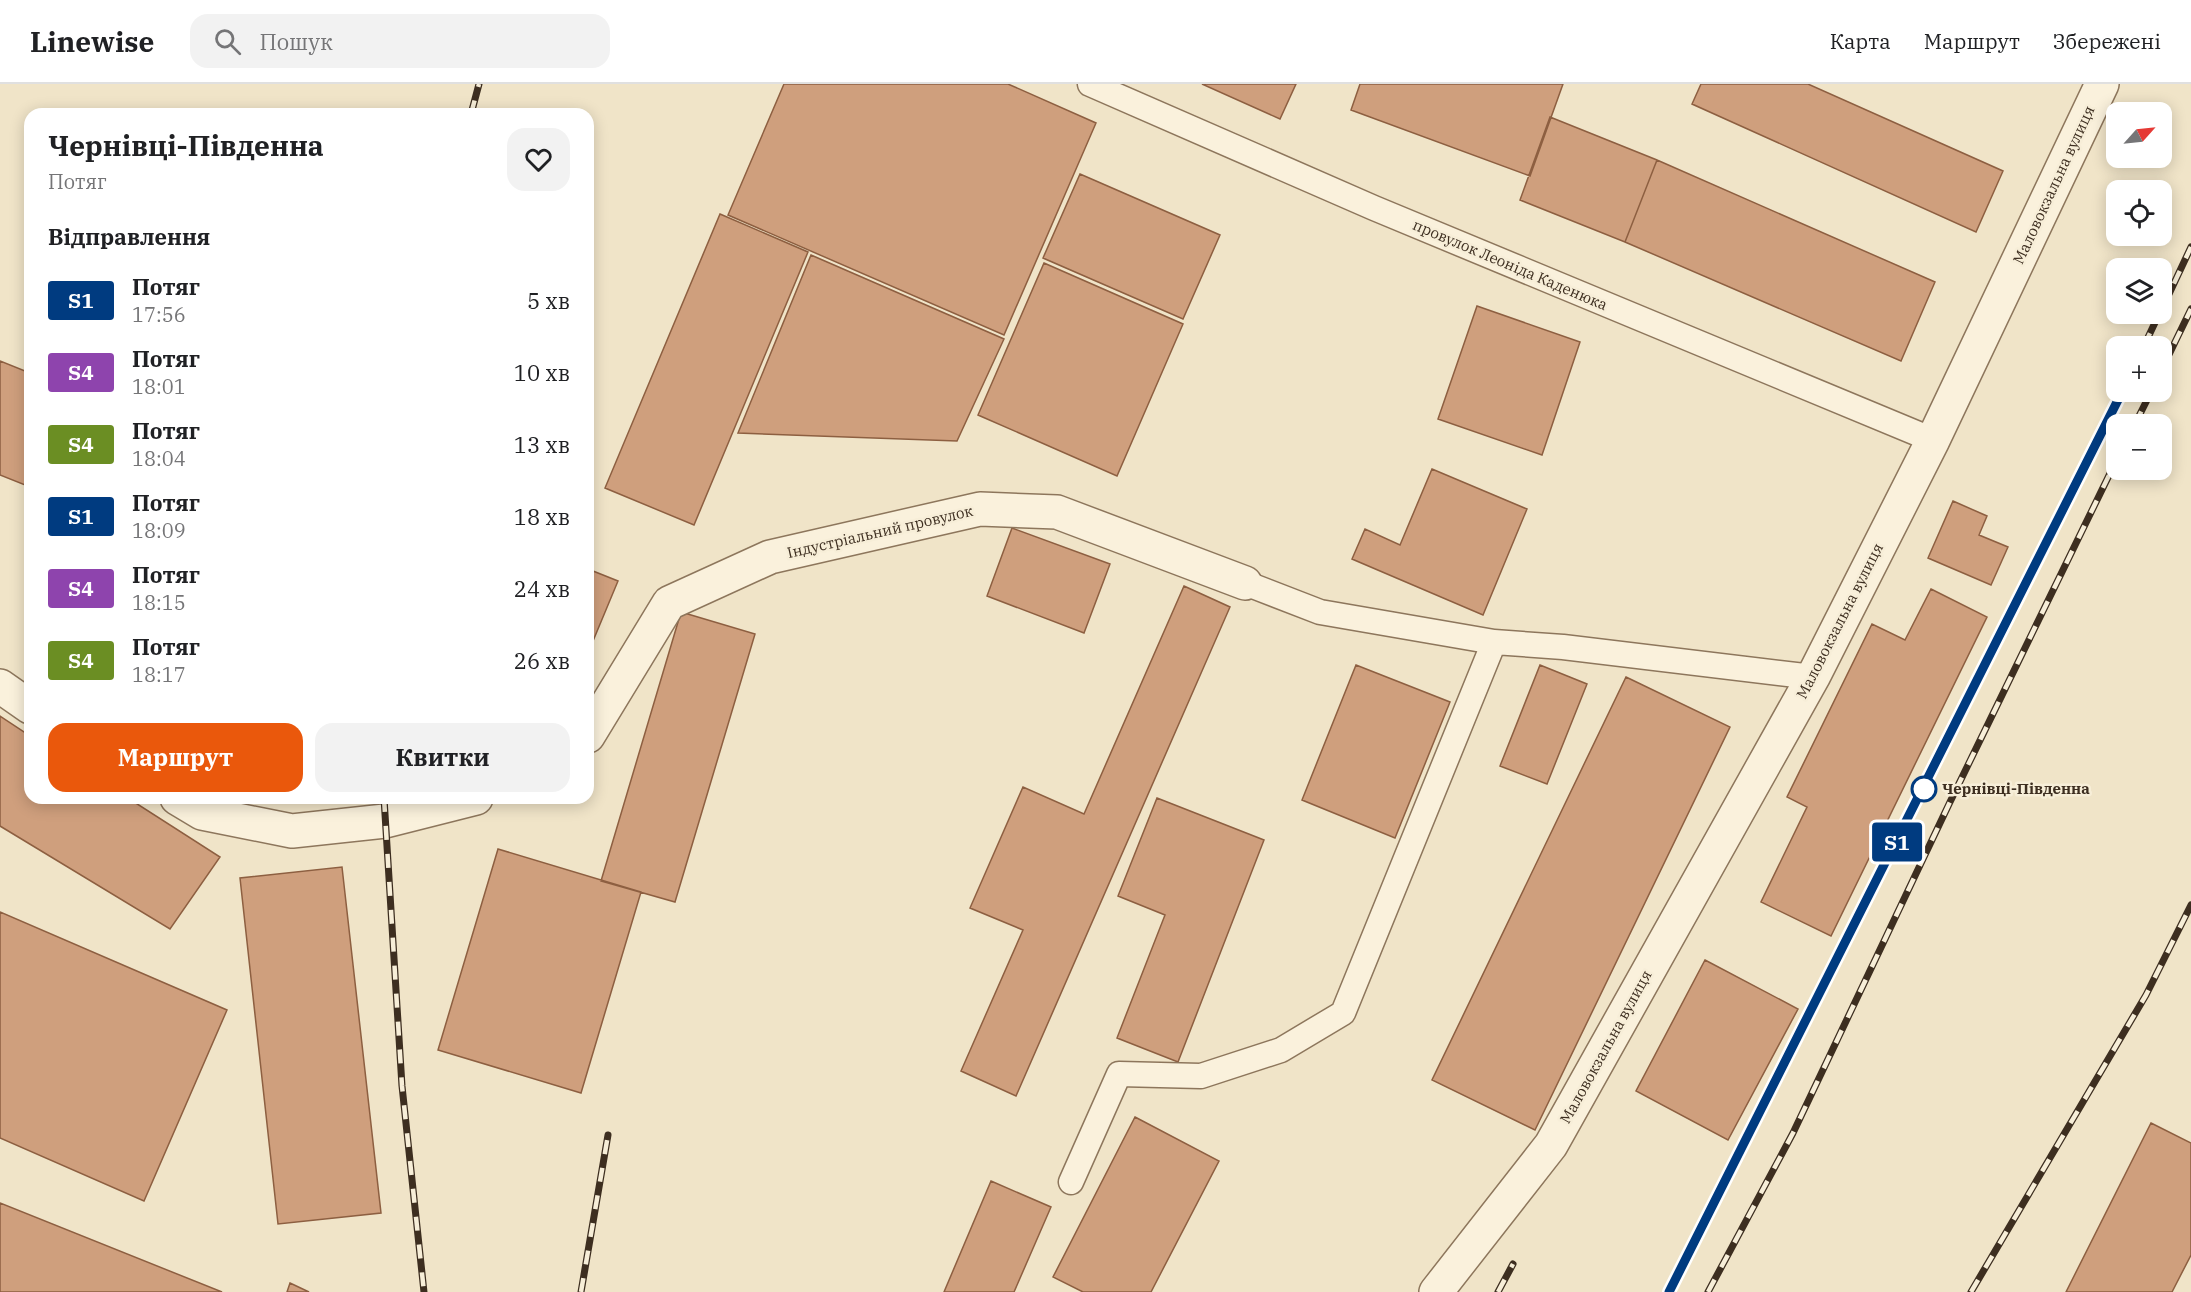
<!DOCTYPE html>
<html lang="uk">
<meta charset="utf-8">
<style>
:root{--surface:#fff;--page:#f2f2f2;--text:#202124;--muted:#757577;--line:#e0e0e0;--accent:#ea580c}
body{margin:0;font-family:"IBM Plex Serif",serif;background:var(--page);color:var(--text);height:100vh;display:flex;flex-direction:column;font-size:22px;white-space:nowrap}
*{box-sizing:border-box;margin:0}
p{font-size:20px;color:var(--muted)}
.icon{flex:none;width:33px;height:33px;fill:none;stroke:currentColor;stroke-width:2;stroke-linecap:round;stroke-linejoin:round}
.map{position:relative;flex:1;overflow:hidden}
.sheet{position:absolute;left:24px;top:24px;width:570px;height:696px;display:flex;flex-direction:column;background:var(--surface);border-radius:18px;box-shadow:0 3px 15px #0003}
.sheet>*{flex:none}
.badge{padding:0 12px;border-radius:4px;font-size:21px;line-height:39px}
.needle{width:39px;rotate:63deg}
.buttons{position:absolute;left:2106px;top:18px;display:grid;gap:12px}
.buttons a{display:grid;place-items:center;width:66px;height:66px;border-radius:12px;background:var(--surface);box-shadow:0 3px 15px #0003;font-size:30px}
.map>.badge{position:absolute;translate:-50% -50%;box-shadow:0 0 0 3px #fff}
h2{padding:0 24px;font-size:22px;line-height:54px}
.round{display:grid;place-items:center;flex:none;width:63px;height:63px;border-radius:18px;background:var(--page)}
.overview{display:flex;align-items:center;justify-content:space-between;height:102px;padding:0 24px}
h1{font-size:28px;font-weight:800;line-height:45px}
.primary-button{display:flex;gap:12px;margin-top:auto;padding:12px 24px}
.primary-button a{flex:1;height:69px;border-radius:18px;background:var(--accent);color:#fff;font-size:24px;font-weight:800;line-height:69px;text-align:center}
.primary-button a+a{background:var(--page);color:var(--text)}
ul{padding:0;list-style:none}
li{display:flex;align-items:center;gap:18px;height:72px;padding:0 24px}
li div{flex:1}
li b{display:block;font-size:22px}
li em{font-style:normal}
li .badge{min-width:66px;font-weight:700;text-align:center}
header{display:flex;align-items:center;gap:36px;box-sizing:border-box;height:84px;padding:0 30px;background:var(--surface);border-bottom:2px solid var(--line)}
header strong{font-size:28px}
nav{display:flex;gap:33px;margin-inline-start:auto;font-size:21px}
.search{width:420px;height:54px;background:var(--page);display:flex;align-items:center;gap:15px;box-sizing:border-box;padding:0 21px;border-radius:18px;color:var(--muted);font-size:22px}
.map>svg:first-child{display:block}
</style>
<header>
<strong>Linewise</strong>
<div class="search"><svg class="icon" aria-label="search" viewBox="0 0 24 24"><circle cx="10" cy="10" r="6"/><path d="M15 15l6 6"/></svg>Пошук</div>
<nav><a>Карта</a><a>Маршрут</a><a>Збережені</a></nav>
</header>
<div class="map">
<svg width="2191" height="1208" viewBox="0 0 2191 1208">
<rect width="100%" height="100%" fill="#f0e4c8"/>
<!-- building -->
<path fill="#cf9f7d" stroke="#8d5f41" stroke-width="1.5" d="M784,0H1008L1096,39L1004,251L728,131Z
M1202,0H1296L1280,35Z
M1360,0H1563L1530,92L1351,26Z
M1701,0H1808L2003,87L1976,148L1692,20Z
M1550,33L1657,76L1625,158L1520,116Z
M1657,76L1935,198L1901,277L1625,158Z
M1080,90L1220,151L1183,235L1043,174Z
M720,130L808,168L694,441L605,404Z
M811,171L1004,255L957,357L738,349Z
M1044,179L1183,240L1117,392L978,331Z
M1477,222L1580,258L1542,371L1438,335Z
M0,277L30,289V403L0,391Z
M1432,385L1527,425L1483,531L1352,475L1365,445L1400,461Z
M1953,417L1987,432L1979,451L2008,463L1991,501L1928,474Z
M1012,444L1110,480L1084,549L987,512Z
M588,485L618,497L588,569Z
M1184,502L1230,523L1016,1012L961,987L1023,846L970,824L1023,703L1084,730Z
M1931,505L1987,533L1831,852L1761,818L1807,723L1787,713L1872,540L1905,556Z
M681,528L755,550L675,818L601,797Z
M1356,581L1450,618L1395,754L1302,716Z
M1540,581L1587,600L1547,700L1500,682Z
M1626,593L1730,643L1535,1046L1432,996Z
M0,632L30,652V714H128L220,773L170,845L0,742Z
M1157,714L1264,756L1178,978L1117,954L1165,831L1118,812Z
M498,765L641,808L581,1009L438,966Z
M342,783L381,1129L278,1140L240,794Z
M0,828L227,926L144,1117L0,1054Z
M1705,876L1798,925L1728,1056L1636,1007Z
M1135,1033L1219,1077L1151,1208H1083L1053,1193Z
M2151,1039L2191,1059V1171L2172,1208H2066Z
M991,1097L1051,1123L1014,1208H944Z
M0,1119L222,1208H0Z
M290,1199L309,1208H287Z"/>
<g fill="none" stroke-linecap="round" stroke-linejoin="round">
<!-- service casing -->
<g stroke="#8d765c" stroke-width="27">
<path id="service" d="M1090,0L1374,124L1933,356
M1245,499L1320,528L1494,558
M1071,1098L1119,990L1201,992L1281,966L1343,929L1494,558L1563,563L1813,593"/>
</g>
<!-- minor casing -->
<g stroke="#8d765c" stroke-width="36">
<path id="minor" d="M0,602L30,623
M588,652L669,519L770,473L980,425L1057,428L1245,499
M177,714L202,729L292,747L385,737L476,714
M1436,1208L1551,1061L1813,593L1933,356L2102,0"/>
</g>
<!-- service -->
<use href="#service" stroke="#faf1dc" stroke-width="24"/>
<!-- minor -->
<use href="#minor" stroke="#faf1dc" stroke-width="33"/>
<!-- rail casing -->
<g stroke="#3d2e20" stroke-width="7">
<path id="rail" d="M471,30L479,0
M2162,225L2191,163
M2144,262L2159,230
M2162,285L2191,225
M2135,340L2151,308
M384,714L402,1002L424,1208
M581,1208L608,1051
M1498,1208L1513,1180
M1669,1208L2122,308
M1708,1208L1793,1049L1950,718L2116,377
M1971,1208L2146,911L2191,821"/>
</g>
<!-- rail -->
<use href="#rail" stroke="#f7eed8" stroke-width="4.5" stroke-dasharray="14" stroke-linecap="butt"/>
</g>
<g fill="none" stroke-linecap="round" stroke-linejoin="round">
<!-- line casing -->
<g stroke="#fff" stroke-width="14">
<path id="line" d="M1669,1208L2122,308"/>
</g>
<!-- line -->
<use href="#line" stroke="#003b80" stroke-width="9"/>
</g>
<!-- markers -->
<circle fill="#fff" stroke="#003b80" stroke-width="3" cx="1924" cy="705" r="12"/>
<g text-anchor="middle" stroke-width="5" stroke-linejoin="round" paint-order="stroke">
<!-- street labels -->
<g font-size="15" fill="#3d2e20" stroke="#f7eed8">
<text transform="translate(2054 101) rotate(-65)" y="5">Маловокзальна вулиця</text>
<text transform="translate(1510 181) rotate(23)" y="5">провулок Леоніда Каденюка</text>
<text transform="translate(880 448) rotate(-13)" y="5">Індустріальний провулок</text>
<text transform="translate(1840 537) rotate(-63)" y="5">Маловокзальна вулиця</text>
<text transform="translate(1606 963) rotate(-61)" y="5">Маловокзальна вулиця</text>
</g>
<!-- stop labels -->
<g font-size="15" font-weight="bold" fill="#3d2e20" stroke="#f7eed8" text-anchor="start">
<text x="1942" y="710">Чернівці-Південна</text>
</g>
</g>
</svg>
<div class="buttons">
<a><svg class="needle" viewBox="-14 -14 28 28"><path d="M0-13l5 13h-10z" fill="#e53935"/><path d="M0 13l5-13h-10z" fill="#757577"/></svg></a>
<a><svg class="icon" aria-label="locate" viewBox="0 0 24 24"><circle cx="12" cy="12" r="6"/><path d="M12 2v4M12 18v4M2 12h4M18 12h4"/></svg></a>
<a><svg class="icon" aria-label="layers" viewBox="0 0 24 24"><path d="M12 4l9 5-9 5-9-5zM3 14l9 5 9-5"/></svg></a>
<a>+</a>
<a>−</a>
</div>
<b class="badge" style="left:1897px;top:758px;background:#003b80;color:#fff">S1</b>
<section class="sheet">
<div class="overview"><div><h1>Чернівці-Південна</h1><p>Потяг</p></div><a class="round"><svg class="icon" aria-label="heart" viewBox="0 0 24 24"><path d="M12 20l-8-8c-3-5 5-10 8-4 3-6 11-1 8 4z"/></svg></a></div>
<h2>Відправлення</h2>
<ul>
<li><span class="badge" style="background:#003b80;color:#fff">S1</span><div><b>Потяг</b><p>17:56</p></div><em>5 хв</em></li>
<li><span class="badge" style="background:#8e44ad;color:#fff">S4</span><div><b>Потяг</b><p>18:01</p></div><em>10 хв</em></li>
<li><span class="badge" style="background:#6b8e23;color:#fff">S4</span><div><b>Потяг</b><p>18:04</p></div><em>13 хв</em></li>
<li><span class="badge" style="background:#003b80;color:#fff">S1</span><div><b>Потяг</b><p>18:09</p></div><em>18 хв</em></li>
<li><span class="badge" style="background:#8e44ad;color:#fff">S4</span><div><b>Потяг</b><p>18:15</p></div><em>24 хв</em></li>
<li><span class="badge" style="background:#6b8e23;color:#fff">S4</span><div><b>Потяг</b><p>18:17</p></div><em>26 хв</em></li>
</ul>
<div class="primary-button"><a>Маршрут</a><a>Квитки</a></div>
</section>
</div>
